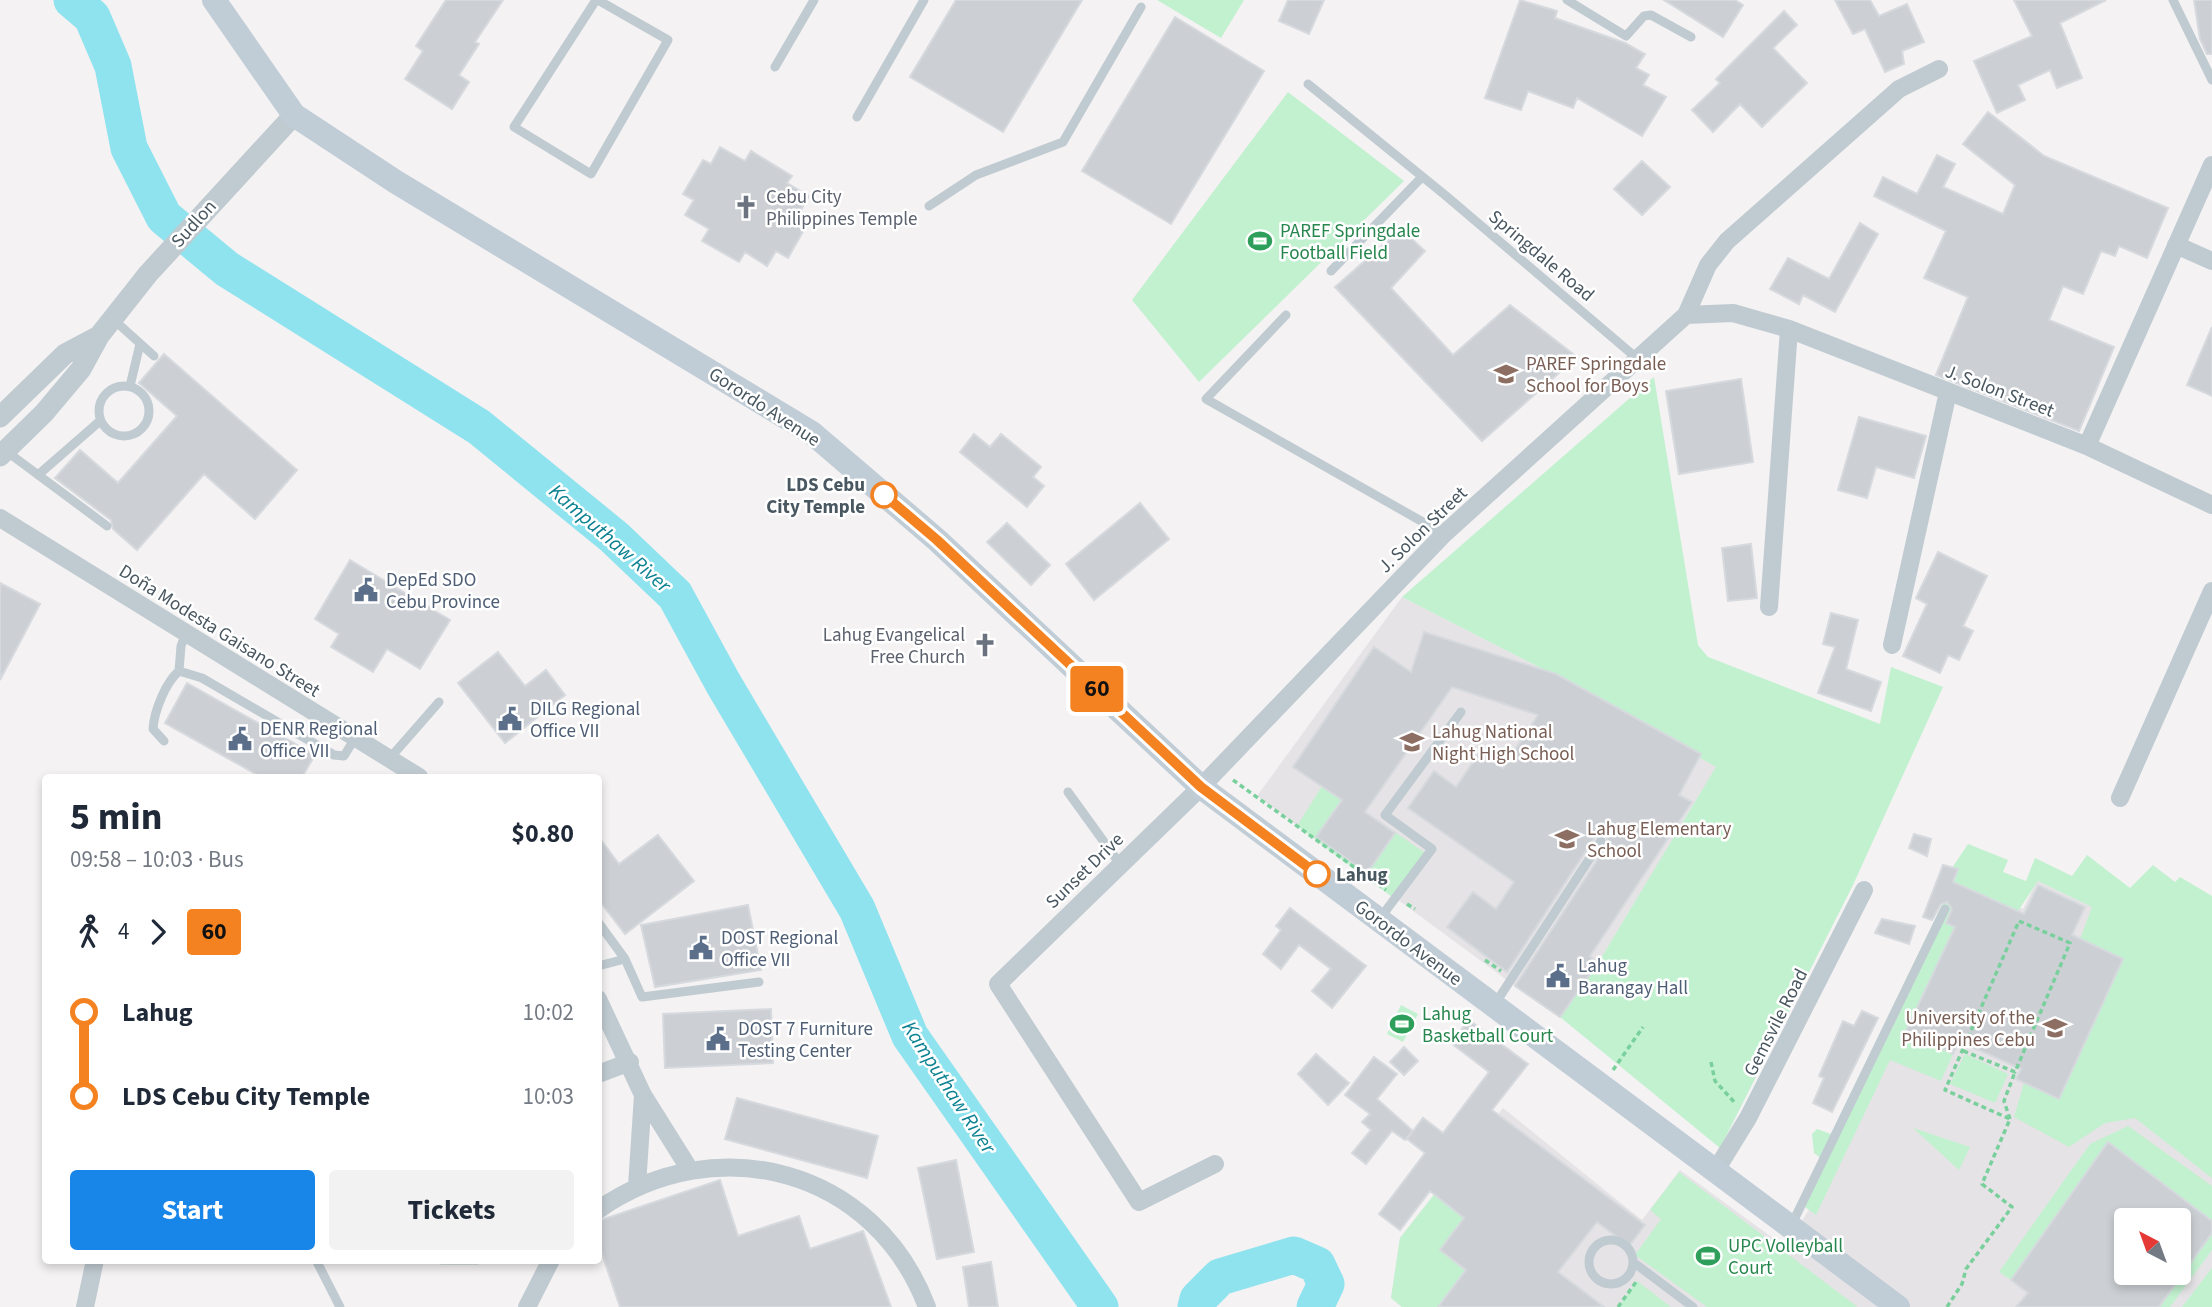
<!DOCTYPE html>
<meta charset="utf-8">
<style>
:root{--surface:#fff;--page:#f2f2f3;--text:#1f2937;--muted:#747a83;--accent:#1885e8}
body{margin:0;font-family:"Source Sans 3",sans-serif;background:var(--page);color:var(--text);height:100vh;display:flex;flex-direction:column;font-size:26px;white-space:nowrap}
*{box-sizing:border-box;margin:0}
p{font-size:23px;color:var(--muted)}
.icon{flex:none;width:38px;height:38px;fill:none;stroke:currentColor;stroke-width:2;stroke-linecap:round;stroke-linejoin:round}
.map{position:relative;flex:1;overflow:hidden}
.drawer{position:absolute;left:42px;top:774px;width:560px;height:490px;display:flex;flex-direction:column;background:var(--surface);border-radius:7px;box-shadow:0 4px 10px #0003}
.drawer>*{flex:none}
.badge{padding:0 14px;border-radius:5px;font-size:24px;line-height:46px}
.needle{width:46px;rotate:319deg}
.tools{position:absolute;left:2114px;top:1208px;display:grid;gap:14px}
.tools a{display:grid;place-items:center;width:77px;height:77px;border-radius:7px;background:var(--surface);box-shadow:0 4px 10px #0003;font-size:35px}
.map>.badge{position:absolute;translate:-50% -50%;box-shadow:0 0 0 4px #fff}
.legs{display:flex;align-items:center;gap:10px;height:77px;padding:0 28px;font-size:23px}
.legs p{margin-inline-start:auto}
.headline{display:flex;align-items:center;justify-content:space-between;height:119px;padding:0 28px}
h1{font-size:38px;font-weight:700;line-height:52px}
.cta{display:flex;gap:14px;margin-top:auto;padding:14px 28px}
.cta a{flex:1;height:80px;border-radius:7px;background:var(--accent);color:#fff;font-size:28px;font-weight:700;line-height:80px;text-align:center}
.cta a+a{background:var(--page);color:var(--text)}
ul{padding:0 28px;list-style:none}
li{display:flex;align-items:center;gap:24px;height:84px;font-size:26px}
li i{display:grid;place-items:center;width:10px;height:100%;margin:0 9px;background:currentColor}
li i::after{content:'';width:18px;height:18px;margin:-9px;border:5px solid;border-radius:50%;background:var(--surface)}
li p{margin-inline-start:auto}
li:first-child i{background:linear-gradient(#0000 50%,currentColor 0)}
li:last-child i{background:linear-gradient(currentColor 50%,#0000 0)}
.map>svg:first-child{display:block}
</style>
<div class="map">
<svg width="2212" height="1307" viewBox="0 0 2212 1307">
<rect width="100%" height="100%" fill="#f4f2f3"/>
<!-- education -->
<path fill="#e5e3e5" fill-rule="evenodd" d="M1402,597L1568,682L1717,767L1598,963L1556,935L1519,989L1257,796Z
M2037,880L2212,949V1307H1402L1391,1298L1400,1238L1503,1108L1642,1220L1680,1170L1785,1247L1816,1199L1967,884L2023,909ZM2126,1220H2179V1272H2126Z"/>
<!-- green -->
<path fill="#c2f1d0" d="M1157,0H1244L1221,38Z
M1288,92L1404,181L1199,382L1132,300Z
M1654,377L1698,645L1708,657L1880,724L1891,667L1943,687L1853,885L1720,1148L1560,1017L1598,963L1716,767L1568,682L1402,597Z
M1322,786L1344,797L1428,855L1396,900L1297,826Z
M1968,844L2008,860L2003,872L2026,881L2035,858L2072,876L2087,855L2130,888L2153,865L2175,882L2180,877L2212,896V1178L2135,1118L2105,1123L2069,1147L2014,1117L2024,1083L2059,1098L2123,959L2080,939L2092,907L2038,881L2018,911L1971,891L1907,1031L1953,1054L1941,1081L1890,1060L1816,1215L1805,1207L1826,1162L1814,1153L1812,1134L1817,1129L1831,1134L1945,899L1954,865Z
M1401,1005L1418,1014L1403,1042L1387,1034Z
M1965,1054L2008,1074L1995,1103L1950,1084Z
M2128,1126L2212,1186V1221L2108,1142L2011,1280L1999,1272L2090,1144Z
M1913,1128L1970,1147L1959,1170Z
M1472,1146L1449,1205L1464,1218L1440,1250L1465,1271L1438,1307H1402L1391,1298L1400,1238Z
M1679,1172L1855,1305L1857,1307H1707L1635,1255L1661,1219L1650,1210Z
M2212,1233V1250L2170,1307H2159Z
M2212,1268V1307H2182Z
M1637,1281L1671,1307H1618Z"/>
<g fill="none" stroke-linecap="round" stroke-linejoin="round">
<!-- river -->
<path stroke="#8fe3ee" stroke-width="37" d="M72,0L92,17L113,66L129,148L164,217L227,269L479,427L614,537L675,595L723,683L857,909L910,1036L1100,1307
M1196,1307L1198,1299L1220,1277L1294,1255L1317,1265L1326,1284L1315,1307"/>
</g>
<!-- building -->
<path fill="#ccd0d4" stroke="#d6d9dd" stroke-width="2" fill-rule="evenodd" d="M446,0H503L475,42L479,44L459,75L469,82L452,109L405,79L423,51L416,46Z
M956,0H1082L1003,132L910,77Z
M1288,0H1324L1309,34L1279,21Z
M1520,0L1557,11L1555,18L1625,43L1645,54L1636,68L1649,75L1643,85L1666,97L1642,136L1577,98L1573,108L1528,91L1521,110L1485,98Z
M1664,0H1735L1743,5L1723,37Z
M1835,0H1870L1879,16L1907,4L1924,42L1902,51L1904,64L1885,72L1865,29L1853,34Z
M2014,0H2106L2060,23L2082,78L2057,88L2050,70L2018,85L2025,100L1997,113L1974,61L2032,36Z
M2194,0H2212V54H2207L2200,39Z
M1784,11L1797,25L1773,48L1807,83L1762,127L1740,104L1713,132L1692,110L1720,83L1716,79Z
M1175,17L1264,71L1171,224L1082,171Z
M1988,112L2044,156L2168,208L2147,258L2119,246L2115,256L2101,251L2083,294L2063,286L2049,320L2114,347L2079,431L1936,375L1968,297L1924,278L1946,231L1874,196L1883,177L1917,194L1937,155L1955,164L1943,187L2003,214L2015,185L1963,144Z
M720,147L745,161L751,151L792,176L787,183L809,196L798,215L809,221L788,258L776,251L767,266L745,252L739,262L702,241L709,229L685,215L694,200L683,194L703,160L711,164Z
M1642,161L1670,187L1642,215L1614,189Z
M1860,223L1878,234L1835,312L1803,295L1799,304L1770,289L1788,258L1829,279Z
M1401,229L1425,251L1391,288L1453,355L1510,305L1577,357L1482,441L1335,287Z
M2212,327V396L2187,385Z
M164,354L297,470L255,519L204,474L137,550L113,529L111,520L55,478L80,450L118,483L177,416L139,383Z
M1741,379L1753,462L1679,474L1666,391Z
M1859,417L1926,436L1914,478L1876,467L1867,498L1838,490Z
M974,434L990,447L1001,434L1041,467L1033,477L1044,486L1027,507L960,452Z
M1140,503L1169,539L1094,600L1066,564Z
M1007,523L1050,565L1031,585L987,542Z
M1751,544L1757,598L1728,601L1722,548Z
M1938,552L1987,576L1963,626L1973,631L1959,660L1948,655L1940,673L1903,656L1927,604L1916,598Z
M350,560L450,620L420,669L387,649L373,672L331,647L339,634L315,619Z
M0,583L40,604L0,680Z
M1831,613L1858,620L1846,669L1881,682L1871,711L1818,693L1835,647L1823,644Z
M1424,632L1556,674L1701,754L1679,795L1692,802L1590,956L1598,963L1560,1017L1515,986L1607,845V837L1601,834L1595,837L1507,972L1447,927L1473,892L1496,909L1514,882L1408,808L1434,771L1456,787L1480,752L1503,768L1538,715L1452,687L1365,812L1395,833L1367,873L1316,837L1342,800L1293,767L1374,647L1411,672Z
M498,652L525,686L546,670L565,695L505,743L458,683Z
M187,683L315,755L302,777H261L165,723Z
M1914,834L1931,839L1927,856L1909,848Z
M658,835L694,881L625,934L598,899V836L619,864Z
M1943,865L1958,869L1953,882L2024,914L2038,885L2085,907L2072,935L2123,959L2059,1099L2016,1079L2021,1069L1959,1041L1953,1054L1906,1031L1955,927L1946,923L1952,909L1947,902L1941,904L1932,920L1923,917Z
M748,905L761,970L655,987L641,925Z
M1290,908L1366,966L1332,1008L1312,991L1331,969L1299,945L1281,969L1263,954L1281,930L1276,926Z
M1882,919L1915,926L1909,944L1875,933Z
M771,1009L773,1063L665,1068L663,1014Z
M1862,1011L1878,1018L1832,1112L1813,1103L1824,1078L1819,1076L1843,1021L1854,1026Z
M1469,1020L1528,1064L1492,1110L1645,1225L1629,1246L1597,1222L1558,1272L1604,1307H1438L1466,1270L1440,1250L1464,1218L1430,1191L1400,1230L1379,1214L1425,1153L1407,1139L1423,1118L1443,1133L1489,1072L1451,1043Z
M1404,1047L1418,1061L1404,1075L1390,1062Z
M1316,1054L1349,1083L1328,1105L1298,1074Z
M1374,1057L1397,1074L1377,1099L1413,1131L1405,1140L1392,1131L1366,1164L1352,1153L1371,1130L1362,1122L1370,1114L1345,1095Z
M737,1098L878,1136L867,1178L725,1139Z
M2108,1142L2212,1221V1233L2159,1307H2016L2028,1293L2011,1280ZM2126,1220H2179V1272H2126Z
M956,1160L974,1252L937,1259L918,1168Z
M720,1180L738,1236L799,1216L810,1249L863,1231L891,1307H620L598,1242V1221Z
M991,1262L998,1307H969L963,1267Z"/>
<g fill="none" stroke-linecap="round" stroke-linejoin="round">
<!-- path -->
<path stroke="#79d09d" stroke-width="3.5" stroke-dasharray="5 3.5" stroke-linecap="butt" d="M1233,780L1386,890
M1407,904L1415,909
M1485,960L1501,971
M1711,1062L1715,1081L1736,1104
M1613,1070L1643,1027
M2010,1119L2004,1101L2015,1072
M1618,1307L1636,1282
M1947,1307L1962,1284L1966,1269L2012,1207L1982,1184L2010,1119L1945,1090L2019,921L2070,943L2015,1072L1961,1050"/>
<!-- service -->
<path stroke="#c0cbd1" stroke-width="9" d="M596,0L514,127L591,174L668,40L598,0
M1567,0L1626,36L1644,16L1651,15L1691,37
M2173,0L2212,80
M775,67L814,0
M1308,84L1445,195L1639,360
M857,117L924,0
M929,206L976,175L1063,142L1141,7
M1331,271L1422,177
M1286,315L1206,399L1444,534
M114,320L154,356
M99 411a25 25 0 1 1 50 0a25 25 0 1 1-50 0Z
M130,386L140,344
M6,451L107,526
M38,475L100,421
M179,671L181,646L186,633
M164,741L153,729C154,712 165,683 179,671L202,678L334,755L344,756L355,738
M390,758L439,702
M1068,792L1120,864
M1381,917L1432,849L1385,815L1461,712
M598,922L625,959L642,997L759,982
M598,966L625,959
M1495,1004L1601,841
M1792,1224L1945,909
M1589 1262a22 22 0 1 1 44 0a22 22 0 1 1-44 0Z
M316,1260L340,1307
M442,1260H477
M1633,1262L1693,1307"/>
<!-- minor -->
<path stroke="#c0cbd1" stroke-width="18" d="M2176,245L2212,261
M1686,315L1733,313L1789,329L2087,446L2212,505
M2087,446L2212,165
M0,518L419,777
M1769,607L1789,329
M1892,645L1948,392
M2120,798L2212,591
M598,999L643,1095L690,1170
M598,1074L630,1062
M1215,1164L1139,1202L998,984L1201,787L1444,534L1686,315L1708,265L1727,241L1899,89L1939,69
M1716,1170L1748,1118L1864,890
M637,1186L643,1095
M598,1210C717,1127 875,1169 927,1307
M85,1307L95,1260
M527,1307L551,1260"/>
<!-- tertiary -->
<path stroke="#c0cbd1" stroke-width="21" d="M0,417L65,354L99,336
M0,456L44,413L81,369L99,336L148,274L294,115"/>
<!-- secondary -->
<path stroke="#c0ccd6" stroke-width="24" d="M214,0L294,115L396,182L812,433L937,540L1201,787L1898,1307"/>
</g>
<g fill="none" stroke-linecap="round" stroke-linejoin="round">
<!-- line-1 casing -->
<g stroke="#fff" stroke-width="16">
<path id="line-1" d="M884,495L937,540L1201,787L1317,874"/>
</g>
<!-- line-1 -->
<use href="#line-1" stroke="#f58220" stroke-width="10"/>
</g>
<!-- icons -->
<defs>
<g id="church-bare" transform="scale(1.89)"><path d="M-1.2-6h2.4v3.5h3.3v2.4h-3.3V6h-2.4V-.1h-3.3v-2.4h3.3Z" fill="#6b7280" stroke="#fff" stroke-width="2.5" paint-order="stroke"/></g>
<g id="stadium-bare" transform="scale(1.89)"><path d="M0-5a6.5 5 0 1 0 0 10a6.5 5 0 1 0 0-10ZM-3.5-1.8h7v3.6h-7Z" fill="#2e9e5b" stroke="#fff" stroke-width="2.5" paint-order="stroke"/></g>
<g id="school-bare" transform="scale(1.89)"><path d="M0-5L7-2L0 1L-7-2ZM-4 1L0 2.5L4 1V4Q0 6-4 4Z" fill="#8d6e63" stroke="#fff" stroke-width="2.5" paint-order="stroke"/></g>
<g id="civic-bare" transform="scale(1.89)"><path d="M-.6-6.5H3V-4.5H.6V-3L4-1V1h2V6H-6V1h2V-1L-.6-3ZM-1.2 2.5V6h2.4V2.5Z" fill="#5c6f8a" stroke="#fff" stroke-width="2.5" paint-order="stroke"/></g>
<g id="university-bare" transform="scale(1.89)"><path d="M0-5L7-2L0 1L-7-2ZM-4 1L0 2.5L4 1V4Q0 6-4 4Z" fill="#8d6e63" stroke="#fff" stroke-width="2.5" paint-order="stroke"/></g>
</defs>
<g fill-rule="evenodd">
<use href="#church-bare" x="746" y="207"/>
<use href="#stadium-bare" x="1260" y="241"/>
<use href="#school-bare" x="1506" y="374"/>
<use href="#civic-bare" x="366" y="590"/>
<use href="#church-bare" x="985" y="645"/>
<use href="#civic-bare" x="510" y="719"/>
<use href="#civic-bare" x="240" y="739"/>
<use href="#school-bare" x="1412" y="742"/>
<use href="#school-bare" x="1567" y="839"/>
<use href="#civic-bare" x="701" y="948"/>
<use href="#civic-bare" x="1558" y="976"/>
<use href="#stadium-bare" x="1402" y="1024"/>
<use href="#university-bare" x="2055" y="1028"/>
<use href="#civic-bare" x="718" y="1039"/>
<use href="#stadium-bare" x="1708" y="1256"/>
</g>
<!-- markers -->
<g fill="#fff" stroke="#f58220" stroke-width="3.5">
<circle cx="884" cy="495" r="12"/>
<circle cx="1317" cy="874" r="12"/>
</g>
<g text-anchor="middle" stroke-width="5" stroke-linejoin="round" paint-order="stroke">
<!-- worship labels -->
<g font-size="19" fill="#5b616d" stroke="#fff" text-anchor="start">
<text x="766" y="203">Cebu City<tspan x="766" dy="22">Philippines Temple</tspan></text>
<text x="965" y="641" text-anchor="end">Lahug Evangelical<tspan x="965" dy="22">Free Church</tspan></text>
</g>
<!-- street labels -->
<g font-size="19" fill="#495760" stroke="#fff">
<text transform="translate(193 223) rotate(-48)" y="7">Sudlon</text>
<text transform="translate(1542 255) rotate(40)" y="7">Springdale Road</text>
<text transform="translate(2000 390) rotate(21)" y="7">J. Solon Street</text>
<text transform="translate(765 406) rotate(33)" y="7">Gorordo Avenue</text>
<text transform="translate(1422 529) rotate(-44)" y="7">J. Solon Street</text>
<text transform="translate(220 630) rotate(32)" y="7">Doña Modesta Gaisano Street</text>
<text transform="translate(1084 870) rotate(-44)" y="7">Sunset Drive</text>
<text transform="translate(1409 942) rotate(37)" y="7">Gorordo Avenue</text>
<text transform="translate(1775 1022) rotate(-63)" y="7">Gemsvile Road</text>
</g>
<!-- leisure labels -->
<g font-size="19" fill="#27864d" stroke="#fff" text-anchor="start">
<text x="1280" y="237">PAREF Springdale<tspan x="1280" dy="22">Football Field</tspan></text>
<text x="1422" y="1020">Lahug<tspan x="1422" dy="22">Basketball Court</tspan></text>
<text x="1728" y="1252">UPC Volleyball<tspan x="1728" dy="22">Court</tspan></text>
</g>
<!-- education labels -->
<g font-size="19" fill="#785e54" stroke="#fff" text-anchor="start">
<text x="1526" y="370">PAREF Springdale<tspan x="1526" dy="22">School for Boys</tspan></text>
<text x="1432" y="738">Lahug National<tspan x="1432" dy="22">Night High School</tspan></text>
<text x="1587" y="835">Lahug Elementary<tspan x="1587" dy="22">School</tspan></text>
<text x="2035" y="1024" text-anchor="end">University of the<tspan x="2035" dy="22">Philippines Cebu</tspan></text>
</g>
<!-- stop labels -->
<g font-size="19" font-weight="bold" fill="#495760" stroke="#fff" text-anchor="end">
<text x="865" y="491">LDS Cebu<tspan x="865" dy="22">City Temple</tspan></text>
<text x="1336" y="881" text-anchor="start">Lahug</text>
</g>
<!-- service labels -->
<g font-size="19" fill="#4e5e75" stroke="#fff" text-anchor="start">
<text x="386" y="586">DepEd SDO<tspan x="386" dy="22">Cebu Province</tspan></text>
<text x="530" y="715">DILG Regional<tspan x="530" dy="22">Office VII</tspan></text>
<text x="260" y="735">DENR Regional<tspan x="260" dy="22">Office VII</tspan></text>
<text x="721" y="944">DOST Regional<tspan x="721" dy="22">Office VII</tspan></text>
<text x="1578" y="972">Lahug<tspan x="1578" dy="22">Barangay Hall</tspan></text>
<text x="738" y="1035">DOST 7 Furniture<tspan x="738" dy="22">Testing Center</tspan></text>
</g>
<!-- water labels -->
<g font-size="21" font-style="italic" fill="#0c8292" stroke="#fff">
<text transform="translate(610 538) rotate(41)" y="7">Kamputhaw River</text>
<text transform="translate(949 1087) rotate(57)" y="7">Kamputhaw River</text>
</g>
</g>
</svg>
<div class="tools">
<a><svg class="needle" viewBox="-14 -14 28 28"><path d="M0-13l5 13h-10z" fill="#e53935"/><path d="M0 13l5-13h-10z" fill="#747a83"/></svg></a>
</div>
<b class="badge" style="left:1097px;top:689px;background:#f58220;color:#111">60</b>
<section class="drawer">
<div class="headline"><div><h1>5 min</h1><p>09:58 – 10:03 · Bus</p></div><b>$0.80</b></div>
<div class="legs"><svg class="icon" aria-label="walk" viewBox="0 0 24 24"><circle cx="13" cy="4" r="2"/><path d="M13 8l-2 6 4 7M11 14l-3 7M7 12l3-4h3l4 4"/></svg>4<svg class="icon" aria-label="forward" viewBox="0 0 24 24"><path d="M9 5l7 7-7 7"/></svg><b class="badge" style="background:#f58220;color:#111">60</b></div>
<ul>
<li><i style="color:#f58220"></i><b>Lahug</b><p>10:02</p></li>
<li><i style="color:#f58220"></i><b>LDS Cebu City Temple</b><p>10:03</p></li>
</ul>
<div class="cta"><a>Start</a><a>Tickets</a></div>
</section>
</div>
